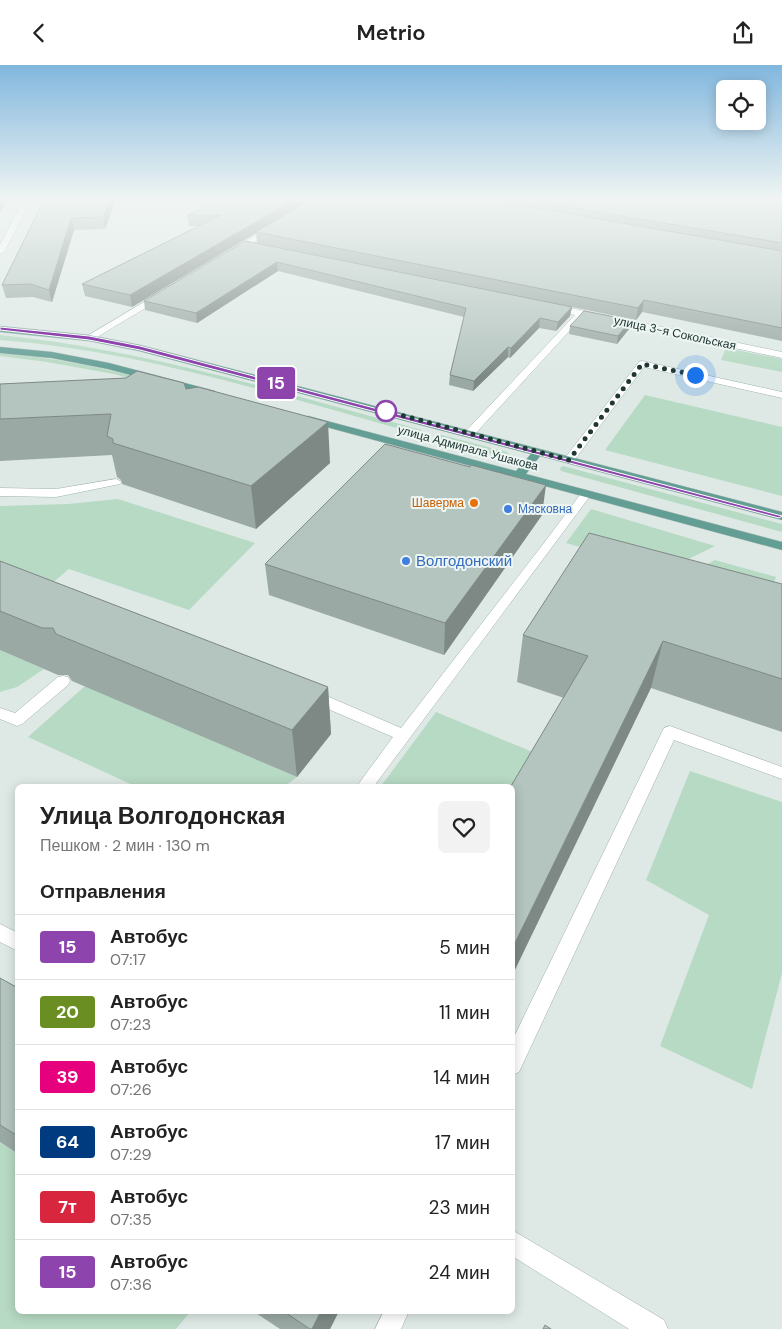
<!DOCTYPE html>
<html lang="ru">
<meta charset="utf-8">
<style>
:root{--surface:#fff;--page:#f2f2f2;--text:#222;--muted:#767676;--line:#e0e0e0}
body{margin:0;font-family:"DM Sans",sans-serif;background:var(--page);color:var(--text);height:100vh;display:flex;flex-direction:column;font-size:19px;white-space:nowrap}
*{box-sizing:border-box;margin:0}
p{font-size:16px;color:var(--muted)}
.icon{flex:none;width:28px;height:28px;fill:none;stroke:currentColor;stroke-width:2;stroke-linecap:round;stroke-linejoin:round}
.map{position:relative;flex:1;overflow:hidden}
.panel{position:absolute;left:15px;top:719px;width:500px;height:530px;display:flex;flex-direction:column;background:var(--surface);border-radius:8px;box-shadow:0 2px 12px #0003}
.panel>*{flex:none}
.badge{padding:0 10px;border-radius:4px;font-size:18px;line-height:32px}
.controls{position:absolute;left:716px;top:15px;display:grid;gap:10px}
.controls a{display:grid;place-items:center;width:50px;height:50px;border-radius:8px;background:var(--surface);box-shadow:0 2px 12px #0003;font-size:25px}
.you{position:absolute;width:25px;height:25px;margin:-12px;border:4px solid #fff;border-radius:50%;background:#1a73e8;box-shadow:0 0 0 8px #1a73e833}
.map>.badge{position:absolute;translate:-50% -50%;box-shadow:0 0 0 2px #fff}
h2{padding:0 25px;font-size:19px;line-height:45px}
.round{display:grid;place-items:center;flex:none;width:52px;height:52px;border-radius:8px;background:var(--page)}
.summary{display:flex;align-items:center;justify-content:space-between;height:85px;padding:0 25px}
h1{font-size:24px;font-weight:600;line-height:38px}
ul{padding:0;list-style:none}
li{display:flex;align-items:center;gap:15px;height:65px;padding:0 25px;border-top:1px solid var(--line)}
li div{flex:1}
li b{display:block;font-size:19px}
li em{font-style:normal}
li .badge{min-width:55px;font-weight:700;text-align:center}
header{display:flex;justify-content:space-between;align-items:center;height:65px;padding:0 25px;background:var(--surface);font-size:22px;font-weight:600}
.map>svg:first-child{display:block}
</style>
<header><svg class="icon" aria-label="back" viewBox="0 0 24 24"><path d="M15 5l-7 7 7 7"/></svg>Metrio<svg class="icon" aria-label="share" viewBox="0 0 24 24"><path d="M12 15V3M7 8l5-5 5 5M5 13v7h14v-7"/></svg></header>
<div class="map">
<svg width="782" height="1264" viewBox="0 0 782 1264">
<rect width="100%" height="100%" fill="#dee9e5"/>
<!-- green -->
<path fill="#b7dac4" d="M0,270C144,284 283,328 422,365L418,369C280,331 143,286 0,275Z
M726,283L782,294V307L721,295Z
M0,288C49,292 97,301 144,314C167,320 189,325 210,336L114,309L47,297L0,291Z
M645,330L782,362V431L605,385Z
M438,369L507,387L510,391L503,392L434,373Z
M563,401L782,459V467L561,406L560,403Z
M118,434L255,478L189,545L69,504L27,539L0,528V441L68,439Z
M591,444L715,481L664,506L566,478Z
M715,495L776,512L767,537L682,513Z
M0,585L44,604L17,622L0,627Z
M85,621L297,712L285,721H135L28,672Z
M436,647L547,693L512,721H381Z
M690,706L782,737V908L752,1024L660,981L709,850L646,815Z
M0,1077L17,1089L18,1246H191L176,1264H0Z"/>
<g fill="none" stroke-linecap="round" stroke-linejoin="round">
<!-- service casing -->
<g stroke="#a1b0ac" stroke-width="1">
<path id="service" d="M642,296L782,327V333L644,302L573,397H565L563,395L565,393L639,297Z
M116,414L122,417L120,419L56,432L0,431V423L56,424Z
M586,425L590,427L592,429L590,431L374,721H357L393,672L305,634L303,630L305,626L310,625L315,626L401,663L544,478L582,427Z
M63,611L68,612L70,616L68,620L22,659L17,661L0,654V643L15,648L58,612Z
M670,661L782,702V714L674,675L519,1007L512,1010V976L662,667L664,663Z
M0,859L18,868V886L0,877Z
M512,1165L664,1255L668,1264H629L512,1191Z
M384,1246H409L401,1264H375Z"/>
</g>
<!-- minor casing -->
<g stroke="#a1b0ac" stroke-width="1">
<path id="minor" d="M24,135H31L4,187L0,189V180Z
M272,160L279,162L235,189L228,187Z
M161,227L165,230L164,232L92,275L89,276L84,273Z
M551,239L782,287V293L583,251L474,370H466L465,368L466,366L575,250L548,244V240Z"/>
</g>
<!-- primary casing -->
<g stroke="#bcc3c2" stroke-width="1">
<path id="primary" d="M0,261L89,270L140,280L782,447V455L540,391L526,409L782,477V485L304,356L303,354L308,351L516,406L531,389L139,286L89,276L0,267Z
M0,282L52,287L109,298L215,326L216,328L211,331L108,304L52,293L0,288Z"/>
</g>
<!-- service -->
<use href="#service" fill="#fff" fill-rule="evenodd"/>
<!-- minor -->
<use href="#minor" fill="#fff" fill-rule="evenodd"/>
<!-- primary -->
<use href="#primary" fill="#639e95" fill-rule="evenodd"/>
</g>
<!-- wall -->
<path fill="#9ba9a4" d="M44,135H116L105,164L74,165L52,237L33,232L6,233L2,220Z
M221,135H782V276L642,247L636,255L572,242L570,251L556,266L539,263L510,293L508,292L473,326L449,320L450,310L464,252L278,206L197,258L145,245L144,236L245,176L442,216L257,178L256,168L132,242L85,231L82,219L199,161H189L187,150Z
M631,255L629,264L617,279L569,269L570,261Z
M0,319L186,324L330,398L256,464L122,419L121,415L117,412L112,390L0,396Z
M542,450L444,590L269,530L265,499Z
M0,496L328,622L331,669L297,712L72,616L68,610H58L0,585Z
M782,519V667L651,623L564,633L517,617L523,570Z
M0,913L18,923V1089L0,1077Z
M253,1246H339L330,1264H280Z"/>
<!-- shaded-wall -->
<path fill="#7e8986" d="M0,135H8L0,148Z
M110,135H116L105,164L103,152Z
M294,135H312L256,167V168L132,242L130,230Z
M71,153L74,165L52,237L49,225Z
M277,197L278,206L197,258L196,248Z
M644,235L642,247L636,255L638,243Z
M572,242L570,251L556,266L558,257Z
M540,253L539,263L510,293L511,283Z
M631,255L629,264L617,279L618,271Z
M508,282V292L473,326L474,316Z
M328,357L330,398L256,464L251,421Z
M546,420L542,450L444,590L445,558Z
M663,576L651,623L512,911V884Z
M328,622L331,669L297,712L292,665Z
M321,1246H339L330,1264H312Z"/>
<!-- building -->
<path fill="#b4c4bf" stroke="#7e8986" d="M44,135H110L103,152L71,153L49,225L30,219L2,220Z
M221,135H294L130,230L82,219L221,150H187Z
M310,135H491L782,186V263L644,235L638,243L256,167Z
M528,135H782V178Z
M245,176L572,242L558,257L540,253L511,283L508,282L474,316L450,310L466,243L277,197L196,248L144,236Z
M584,246L631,255L618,271L570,261Z
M137,306L184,318L186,324L198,322L328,357L251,421L113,378V374L107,371L111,349L0,354V319L126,313Z
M385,379L470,402L471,400L546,420L445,558L265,499Z
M589,468L782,519V614L663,576L512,884V721H511L588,591L523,570Z
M0,496L328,622L292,665L56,569L53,563H42L0,546Z
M0,913L18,923V1071L0,1060Z
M283,1246H321L312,1264H310Z
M545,1260L551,1264H543Z"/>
<!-- sky -->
<linearGradient id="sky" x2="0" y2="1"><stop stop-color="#81b7de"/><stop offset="0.43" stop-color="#f0f5f3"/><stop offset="1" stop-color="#f0f5f3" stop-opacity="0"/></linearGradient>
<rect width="782" height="312" fill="url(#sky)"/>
<!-- line -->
<path fill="#8e44ad" stroke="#fff" d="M0,262L89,271L140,281L782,451L779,453L140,285L89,275L0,265Z"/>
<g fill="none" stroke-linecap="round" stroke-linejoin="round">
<!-- walk -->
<path stroke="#203834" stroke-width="5" stroke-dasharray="0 9" d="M386,346L569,395L642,299L695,310"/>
</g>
<!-- markers -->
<circle fill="#fff" stroke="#8e44ad" stroke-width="2.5" cx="386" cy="346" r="10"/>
<circle fill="#e8710a" stroke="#eef6f3" stroke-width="2" cx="474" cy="438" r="5"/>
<g fill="#3f7fe0" stroke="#eef6f3" stroke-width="2">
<circle cx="508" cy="444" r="5"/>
<circle cx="406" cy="496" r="5"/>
</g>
<g text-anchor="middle" stroke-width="4" stroke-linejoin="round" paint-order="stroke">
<!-- far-street labels -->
<g font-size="12" fill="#203834" stroke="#eef6f3">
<text transform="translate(675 268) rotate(12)" y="4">улица 3-я Сокольская</text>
<text transform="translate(468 383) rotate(15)" y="4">улица Адмирала Ушакова</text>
</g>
<!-- far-food labels -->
<g font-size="12" fill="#c56008" stroke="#eef6f3" text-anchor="end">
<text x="464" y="442">Шаверма</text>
</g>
<!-- far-shop labels -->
<g font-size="12" fill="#366cbe" stroke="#eef6f3" text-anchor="start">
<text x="518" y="448">Мясковна</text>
</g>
<!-- shop labels -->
<g font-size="15" fill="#366cbe" stroke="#eef6f3" text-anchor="start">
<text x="416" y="501">Волгодонский</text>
</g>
</g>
</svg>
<div class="controls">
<a><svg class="icon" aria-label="locate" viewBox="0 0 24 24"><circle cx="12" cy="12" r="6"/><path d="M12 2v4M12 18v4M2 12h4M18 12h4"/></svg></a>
</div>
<div class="you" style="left:695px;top:310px"></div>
<b class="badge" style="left:276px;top:318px;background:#8e44ad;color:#fff">15</b>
<section class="panel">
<div class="summary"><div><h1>Улица Волгодонская</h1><p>Пешком · 2 мин · 130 m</p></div><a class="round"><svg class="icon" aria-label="heart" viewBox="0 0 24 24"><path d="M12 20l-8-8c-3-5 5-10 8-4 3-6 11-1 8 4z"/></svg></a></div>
<h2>Отправления</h2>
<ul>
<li><span class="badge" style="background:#8e44ad;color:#fff">15</span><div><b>Автобус</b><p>07:17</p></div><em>5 мин</em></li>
<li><span class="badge" style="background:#6b8e23;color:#fff">20</span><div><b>Автобус</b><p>07:23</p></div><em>11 мин</em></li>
<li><span class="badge" style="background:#e6007e;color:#fff">39</span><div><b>Автобус</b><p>07:26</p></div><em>14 мин</em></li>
<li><span class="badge" style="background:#003b80;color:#fff">64</span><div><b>Автобус</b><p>07:29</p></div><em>17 мин</em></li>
<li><span class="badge" style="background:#d7263d;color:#fff">7т</span><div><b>Автобус</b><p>07:35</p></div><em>23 мин</em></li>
<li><span class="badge" style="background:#8e44ad;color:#fff">15</span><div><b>Автобус</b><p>07:36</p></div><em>24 мин</em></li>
</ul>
</section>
</div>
